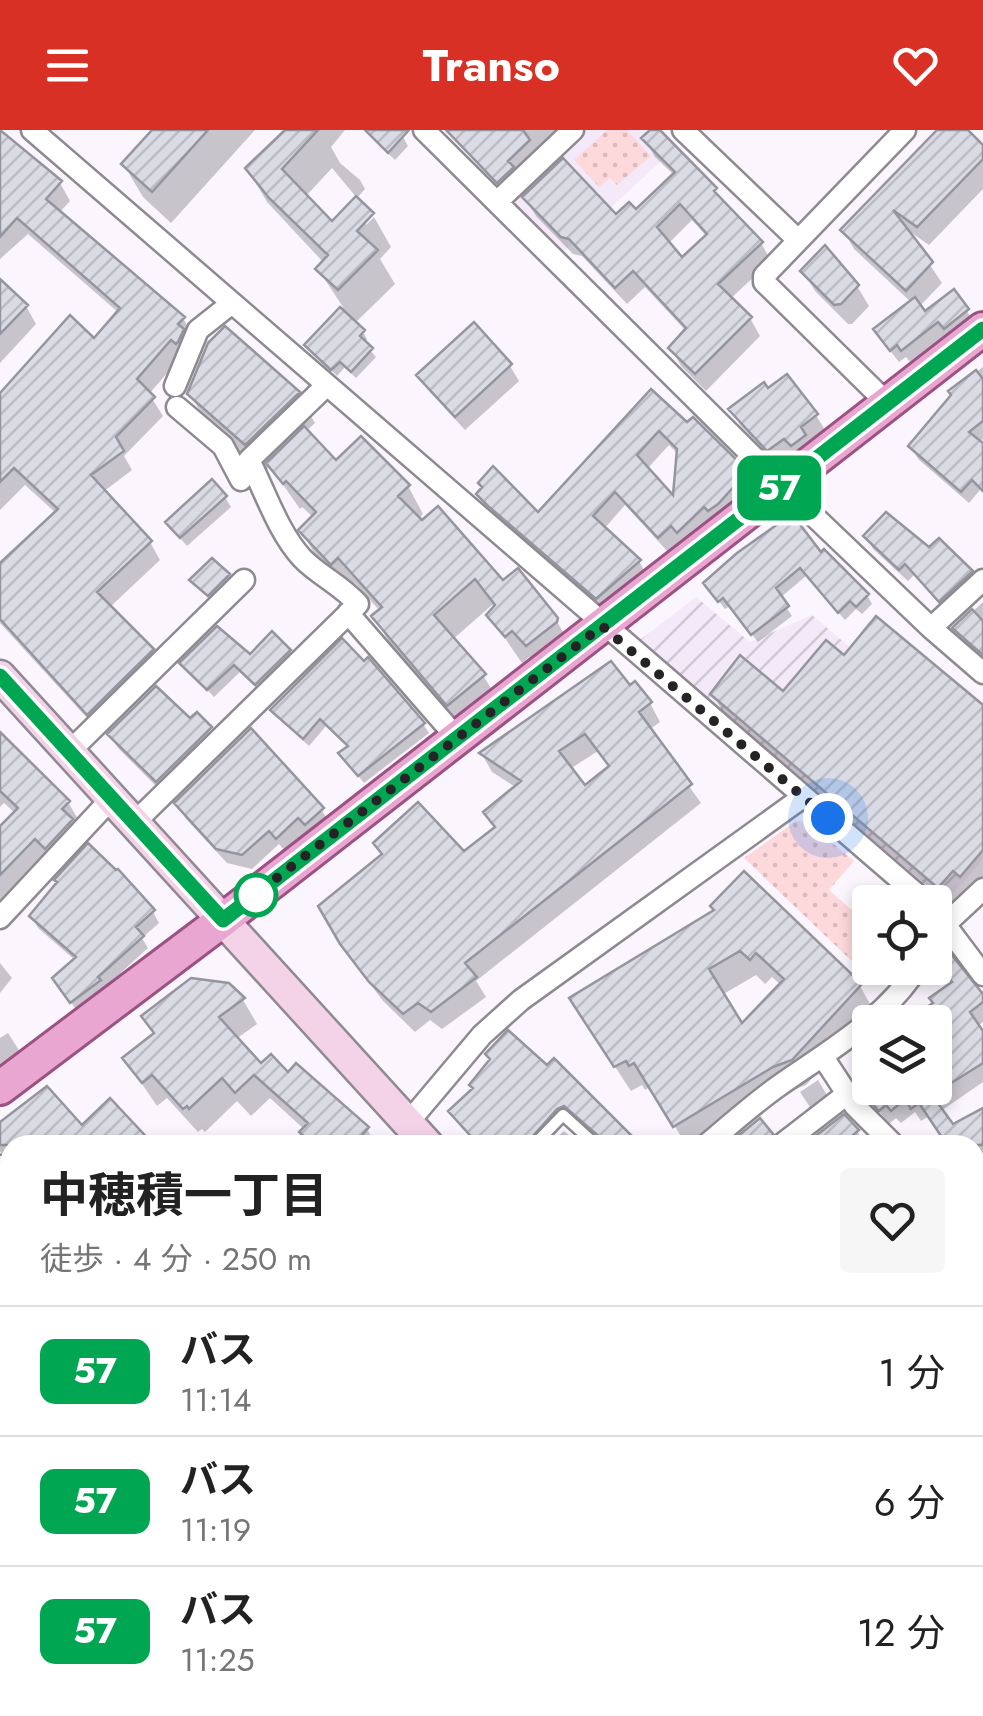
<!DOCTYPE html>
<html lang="ja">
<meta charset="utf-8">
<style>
:root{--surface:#fff;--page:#f6f6f6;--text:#222;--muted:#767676;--line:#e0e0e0;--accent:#d93025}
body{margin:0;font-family:Jost,"Noto Sans JP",sans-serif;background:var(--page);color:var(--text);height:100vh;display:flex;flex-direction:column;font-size:38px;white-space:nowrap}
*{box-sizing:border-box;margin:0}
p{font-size:32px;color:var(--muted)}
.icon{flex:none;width:55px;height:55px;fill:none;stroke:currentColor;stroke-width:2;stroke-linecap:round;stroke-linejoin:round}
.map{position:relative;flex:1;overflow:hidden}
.panel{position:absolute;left:0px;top:1005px;width:985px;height:582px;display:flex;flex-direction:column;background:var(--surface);border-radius:30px 30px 0 0;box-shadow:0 5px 15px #0003}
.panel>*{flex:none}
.badge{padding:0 20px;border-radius:15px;font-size:35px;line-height:65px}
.tools{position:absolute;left:852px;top:755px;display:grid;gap:20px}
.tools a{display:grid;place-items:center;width:100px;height:100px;border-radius:10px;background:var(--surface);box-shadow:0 5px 15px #0003;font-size:50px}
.you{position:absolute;width:50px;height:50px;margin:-25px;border:8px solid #fff;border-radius:50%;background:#1a73e8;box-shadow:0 0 0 15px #1a73e833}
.map>.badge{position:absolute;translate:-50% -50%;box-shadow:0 0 0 5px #fff}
.round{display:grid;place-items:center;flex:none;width:105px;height:105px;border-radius:10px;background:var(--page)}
.summary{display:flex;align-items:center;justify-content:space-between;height:170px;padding:0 40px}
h1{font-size:48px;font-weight:700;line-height:75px}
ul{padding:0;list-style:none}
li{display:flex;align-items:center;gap:30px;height:130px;padding:0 40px;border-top:2px solid var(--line)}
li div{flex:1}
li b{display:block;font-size:38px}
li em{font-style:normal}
li .badge{min-width:110px;font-weight:700;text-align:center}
header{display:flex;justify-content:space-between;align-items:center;height:130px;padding:0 40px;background:var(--accent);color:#fff;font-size:45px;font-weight:700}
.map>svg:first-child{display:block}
</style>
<header><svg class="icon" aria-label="menu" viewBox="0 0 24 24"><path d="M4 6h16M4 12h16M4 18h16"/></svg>Transo<svg class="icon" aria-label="heart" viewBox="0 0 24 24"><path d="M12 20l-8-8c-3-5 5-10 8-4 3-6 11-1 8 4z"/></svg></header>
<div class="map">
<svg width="983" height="1586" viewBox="0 0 983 1586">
<defs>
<pattern id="industrial-furrows" width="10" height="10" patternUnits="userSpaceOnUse" patternTransform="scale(2.5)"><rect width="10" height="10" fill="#f3e9f9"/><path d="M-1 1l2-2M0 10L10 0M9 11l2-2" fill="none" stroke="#d0c8d5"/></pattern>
<pattern id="park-dots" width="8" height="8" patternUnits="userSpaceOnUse" patternTransform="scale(2.5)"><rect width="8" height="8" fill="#fed9db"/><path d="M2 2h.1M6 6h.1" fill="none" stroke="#dababc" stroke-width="1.8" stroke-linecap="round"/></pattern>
<pattern id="building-hatch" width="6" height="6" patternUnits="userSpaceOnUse" patternTransform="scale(2.5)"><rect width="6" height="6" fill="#dbdbe5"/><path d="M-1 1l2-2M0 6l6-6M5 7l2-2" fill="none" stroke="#bcbcc4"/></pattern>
</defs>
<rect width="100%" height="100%" fill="#fbf5fe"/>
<!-- built -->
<path fill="#f3e9f9" d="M583,0H661L677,16L562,123L510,69Z"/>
<!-- industrial -->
<path fill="url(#industrial-furrows)" d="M696,467L750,512L812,485L983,631V729L945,773L640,510Z"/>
<!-- park -->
<path fill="url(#park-dots)" d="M607,0H627L651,26L617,55L610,48L599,57L574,30Z
M796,691L807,692L854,731L829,760L870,796V838H900L892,851L877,855L744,728Z"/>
<!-- shadow -->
<path fill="#0003" fill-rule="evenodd" d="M149,0H255L171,93L143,67L124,35L152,3Z
M283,0H345L331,17L340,33L360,50L365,59L357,68L332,38L305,67L332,95L372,85L366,87V95L374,87L391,117L380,129L395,154L354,194L363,202L367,209L364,213L376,227L356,248L345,237L337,246L307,215L343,177L318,139L324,133L267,72L248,39Z
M377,0H396L403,7L408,16L395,30L378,14L372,4Z
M447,0H556L534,21L536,24L505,64Z
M653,0L715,59L725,76L761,113L771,131L730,169L750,188L760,206L706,261L681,236L671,218L686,201L645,157L627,174L582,126L573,124L536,86L525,68L616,88L636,83L675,46L655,27L645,9ZM692,90L707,107L682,131L668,114Z
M941,0H964L983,18V59L929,115L906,99L942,153L919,177L925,184L967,181L974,194L953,211L948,204L910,232L906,227L899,232L884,213L912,173L854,119L843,100Z
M0,8L60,53L70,71L59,83L183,188L193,206L182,226L149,264L163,286L124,326L132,340L103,362L150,412L160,430L109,478L152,521L162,539L99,601L0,493V436L57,384L25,355L0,380V265L94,212L119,183L28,104L0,129Z
M803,141L857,156L869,176L852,194H848L815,161Z
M0,152L26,176L36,194L0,233Z
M474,196L510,236L519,251L465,300L428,260L419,246Z
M983,237V309L978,312L983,317V363L980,360L969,373L918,329L911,316L954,266L951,262Z
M651,262L746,343L755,358L687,416L681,410L668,422L625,375L604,399L639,431L647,446L606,483L499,390L479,364L539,385ZM669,315L679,325L676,371L647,339Z
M190,264H298L315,293L306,301L336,334L408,356L423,384L418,389L556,490L572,517L543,542L529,527L522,533L489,485L495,478L492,475L452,510L483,545L499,572L466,600L390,514L374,486L380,481L355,453L348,460L317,428L301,400L314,388L302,377L300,379L270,336L263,343L207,293Z
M732,280L816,285L825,300L808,313L812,321L801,330L794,322L777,335L740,295Z
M225,367L231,377L187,416L174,401Z
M866,406L929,420L971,442L978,455L948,483L914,445L908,451L873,419Z
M821,426L867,465L872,474L862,484L856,479L845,490L806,446L780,468L792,486L758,512L730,476L725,479L712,462Z
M228,446L233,455L214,474L192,450Z
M983,472V530L962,510L955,498Z
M289,521L295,530L262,563L240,542L214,567L182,533Z
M844,528L983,578V753L972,766L966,759L951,776L724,584L713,564L783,565Z
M630,558L650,573L660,592L649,600L701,673L476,851L486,867L442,899L430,890L415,902L383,871L354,833L321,777L384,727L376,714L464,724L496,699L486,682L517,658L492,642L482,624ZM598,621L611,638L585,658L570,639Z
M274,580L423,594L429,603L364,653L347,632L349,618L326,596L309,616L279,588Z
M197,586L218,613L165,665L118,618L110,604L190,592Z
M0,606L68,672L82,696L77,702L87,719L153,782L159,793L142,808L148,818L103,859L105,862L78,882L61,859L76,831L38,798L32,787L63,744L50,732L0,784V700L16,684L4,673L0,677Z
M177,674L321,679L330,694L315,709L308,701L286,722L279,714L252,739L227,733L186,689Z
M716,781L860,856L874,881L806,955L788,962L700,1015H686L651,956L645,960L642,955L631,961L587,894ZM756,845L765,854L772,847L782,856L742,897L722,865Z
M0,833L12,848L0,863Z
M983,868V892L977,897L983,906V952L941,981L952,997L983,992V1097L975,1085V1015H948L929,986L921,991L915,982L901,993L896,988L889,994L867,965L877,958H935V892H907L936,874Z
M243,870L257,894L236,909L261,936L288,946L367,999L376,1015H309L302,1003L305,1000L270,968L251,986L237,971L205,1002L202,999L198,1002L167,968L157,976L125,929L155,905L145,887Z
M8,903L24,928L0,947V908Z
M492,931L638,1015H605L578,990L569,987L540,1015H478L451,981L475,960Z
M818,950L831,972L815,985L800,962Z
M0,995L82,999L151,1015H10V1035L0,1021Z
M564,1001L580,1015H549Z
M857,1001L864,1013L862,1015H805Z
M0,1090L10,1103V1110L0,1120Z
M975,1137L983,1147V1166L975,1174Z
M975,1210L983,1217V1335L975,1343Z
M0,1234L6,1245L0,1251Z
M0,1367L10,1381V1390L0,1401Z
M983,1388V1437L975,1429V1397Z
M983,1450V1557L975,1550V1459Z
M122,1578H159L162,1581L165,1578H220L211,1586H131Z
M387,1578H531L519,1586H395Z
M549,1578H618L608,1586H556Z
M648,1578H811L800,1586H655Z
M825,1578H897L904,1586H823Z"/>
<!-- building -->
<path fill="url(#building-hatch)" stroke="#94959e" stroke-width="2.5" fill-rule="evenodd" d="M0,0L62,51L46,69L185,187L178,194L184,199L178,212L176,214L171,210L137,249L155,267L116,307L124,321L91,345L152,411L97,462L154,519L87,585L0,489V433L58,379L14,338L0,352V263L70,185L94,208L120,178L17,88L0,107Z
M152,0H208L152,62L121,34Z
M285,0H318L282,39L332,91L356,66L374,83L357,101L378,120L338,160L315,139L328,125L269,68L245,38Z
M365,0H409L388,23Z
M446,0H523L530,10L508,31L514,37L497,53Z
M650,0H660L717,58L714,61L763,112L718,154L752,187L695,244L668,218L686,198L633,141L615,158L569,109L561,107L522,67L563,28L616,84L629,72L636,79L675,42L641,8ZM680,74L707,104L682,127L657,97Z
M937,0H968L983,15V29L917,97L893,80L933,132L906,161L840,100Z
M825,115L859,155L841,174L834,175L800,141Z
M0,149L28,175L0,204Z
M954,159L969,179L944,199L938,192L901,221L897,215L890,221L873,199L915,167L925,181Z
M340,177L365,200L360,206L373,218L351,242L340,232L331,240L304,215Z
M474,192L512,234L455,287L416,245Z
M225,196L300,262L245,315L187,264L208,213Z
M976,240L983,249V291L969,302L983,313V361L972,350L961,362L908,316L951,265L948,261Z
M787,244L818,284L801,297L806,305L791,316L784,309L767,321L728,279L764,252L768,258Z
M651,259L687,292L693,287L748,341L718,374L708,381L704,377L677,403L671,396L658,408L615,362L593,386L641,430L596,469L487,375L476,364L482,357L478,353L493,336L538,382ZM659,301L677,319L673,365L637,325Z
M304,296L336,330L361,306L410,355L398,366L422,390L438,376L503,450L518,438L558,488L557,492L526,516L512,501L505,507L486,485L495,475L475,449L434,485L486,544L447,576L371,486L382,477L338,428L331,435L298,400L316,382L286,351L283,354L266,333Z
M212,349L227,366L180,408L165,392Z
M886,382L929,417L939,408L973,441L939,472L905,434L899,440L863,406Z
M792,384L821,422L824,419L869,464L856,477L850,471L838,483L800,438L776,458L789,476L751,505L723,468L718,472L703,453L737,423Z
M212,428L230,444L208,466L189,450Z
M972,479L983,491V525L952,498Z
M876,486L983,575V720L960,747L953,741L938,758L710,564L740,525L783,561L826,510L844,525Z
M217,496L250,524L272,501L291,520L255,555L234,535L207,560L179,533Z
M342,508L364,531L368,527L425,593L358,646L338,623L348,616L320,589L303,609L270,580Z
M611,531L630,555L635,551L652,572L639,582L692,654L465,833L477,847L431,882L418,873L403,884L369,852L340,814L318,776L382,724L373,713L418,672L464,721L495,697L483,682L521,651L479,623ZM585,604L609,636L585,655L559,621Z
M156,556L190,588L197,582L212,597L156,652L107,604Z
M251,598L324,678L305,695L298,688L276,709L269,701L242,725L216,719L174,673Z
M0,602L70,671L62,679L73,689L45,719L35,709L0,745V696L18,678L0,661Z
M88,713L116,740L118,739L155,780L136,797L144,806L98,847L101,850L70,873L52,848L76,827L29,786L57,752L54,750Z
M744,741L862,854L792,930L773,937L673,997L634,933L629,936L626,931L614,937L569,868L714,780L710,776ZM740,821L750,830L756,823L784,849L742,893L709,839Z
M946,818L983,864V872L970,882L983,901V933L932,965L953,994L983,978V1015H947L919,973L911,979L905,969L891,981L886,975L879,981L864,964L871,958H935V892H902L933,873L929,868L952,852L935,826Z
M191,848L229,853L245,868L219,887L261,933L271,924L288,942L296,933L369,997L353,1015H313L299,1002L308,993L254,945L235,963L222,948L189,979L187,976L183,979L152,945L142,953L122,928L154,903L141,886Z
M508,900L547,935L554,928L641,1015H605L602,1009L564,976L557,979L525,1015H479L448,981L473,958L469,955L490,929L485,924Z
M47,956L82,995L110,968L154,1015H0V992Z
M844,984L859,1000L852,1006L861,1015H804Z
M760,988L773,1004L767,1015H727Z"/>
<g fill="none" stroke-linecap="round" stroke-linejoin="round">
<!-- lane casing -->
<g stroke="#8f8a92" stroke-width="15">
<path id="lane" d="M534,1015L563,985L596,1015
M975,1106L983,1114
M975,1161L983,1154
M717,1583L719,1586"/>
</g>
<!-- street casing -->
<g stroke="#8f8a92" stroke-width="25">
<path id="street" d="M32,0L926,772
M424,0L797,370L931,498L983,543
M683,0L798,110
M498,71L573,0
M175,256L198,200L232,173
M887,273L764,152V146L905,0
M177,277L223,316L241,350
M348,483L457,608
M931,498L983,450
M69,622L244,450
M134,693L358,474C340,454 318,445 302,428C278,402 265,361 249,330L327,255
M935,781L983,845
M0,788L111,669
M935,804L983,759
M823,927L855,976L894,1015
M407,994L482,905L521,870L803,667
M706,1015C730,995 754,973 780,955C827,922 886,888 917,838
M781,1015L847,964
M0,1036L10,1049
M0,1406L10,1396
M975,1575L983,1568
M21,1586L29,1578
M521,1586L529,1578
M801,1586L810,1578"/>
</g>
<!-- secondary casing -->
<g stroke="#8f8a92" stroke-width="35">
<path id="secondary" d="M0,546L428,1015
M0,1533L10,1543
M946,1578L954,1586"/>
</g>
<!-- primary casing -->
<g stroke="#9b5181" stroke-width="38">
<path id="primary" d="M0,958L223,790L983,199"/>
</g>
<!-- lane -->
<use href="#lane" stroke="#fff" stroke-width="10"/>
<!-- street -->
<use href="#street" stroke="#fff" stroke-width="20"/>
<!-- secondary -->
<use href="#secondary" stroke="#f4d2e8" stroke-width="30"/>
<!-- primary -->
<use href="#primary" stroke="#e9a6d1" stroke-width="32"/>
</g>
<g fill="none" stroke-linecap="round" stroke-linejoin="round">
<!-- line casing -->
<g stroke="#fff" stroke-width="22">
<path id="line" d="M0,546L223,790L983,199"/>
</g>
<!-- line -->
<use href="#line" stroke="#00a651" stroke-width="15"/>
<!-- walk -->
<path stroke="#252326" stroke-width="10" stroke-dasharray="0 18" d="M256,765L252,767L602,496L828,688"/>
</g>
<!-- markers -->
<circle fill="#fff" stroke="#00a651" stroke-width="5" cx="256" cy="765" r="20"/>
</svg>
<div class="tools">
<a><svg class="icon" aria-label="locate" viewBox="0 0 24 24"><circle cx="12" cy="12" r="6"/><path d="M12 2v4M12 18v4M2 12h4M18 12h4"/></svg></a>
<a><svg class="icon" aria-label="layers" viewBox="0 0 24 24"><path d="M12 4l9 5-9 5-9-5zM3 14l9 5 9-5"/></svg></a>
</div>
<div class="you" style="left:828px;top:688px"></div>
<b class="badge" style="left:779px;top:358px;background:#00a651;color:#fff">57</b>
<section class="panel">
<div class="summary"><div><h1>中穂積一丁目</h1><p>徒歩 · 4 分 · 250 m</p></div><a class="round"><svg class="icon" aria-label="heart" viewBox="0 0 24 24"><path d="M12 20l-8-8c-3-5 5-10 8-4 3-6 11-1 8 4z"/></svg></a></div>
<ul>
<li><span class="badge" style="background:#00a651;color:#fff">57</span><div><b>バス</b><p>11:14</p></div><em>1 分</em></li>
<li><span class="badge" style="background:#00a651;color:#fff">57</span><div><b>バス</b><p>11:19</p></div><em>6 分</em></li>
<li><span class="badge" style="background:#00a651;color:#fff">57</span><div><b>バス</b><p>11:25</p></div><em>12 分</em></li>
</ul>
</section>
</div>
